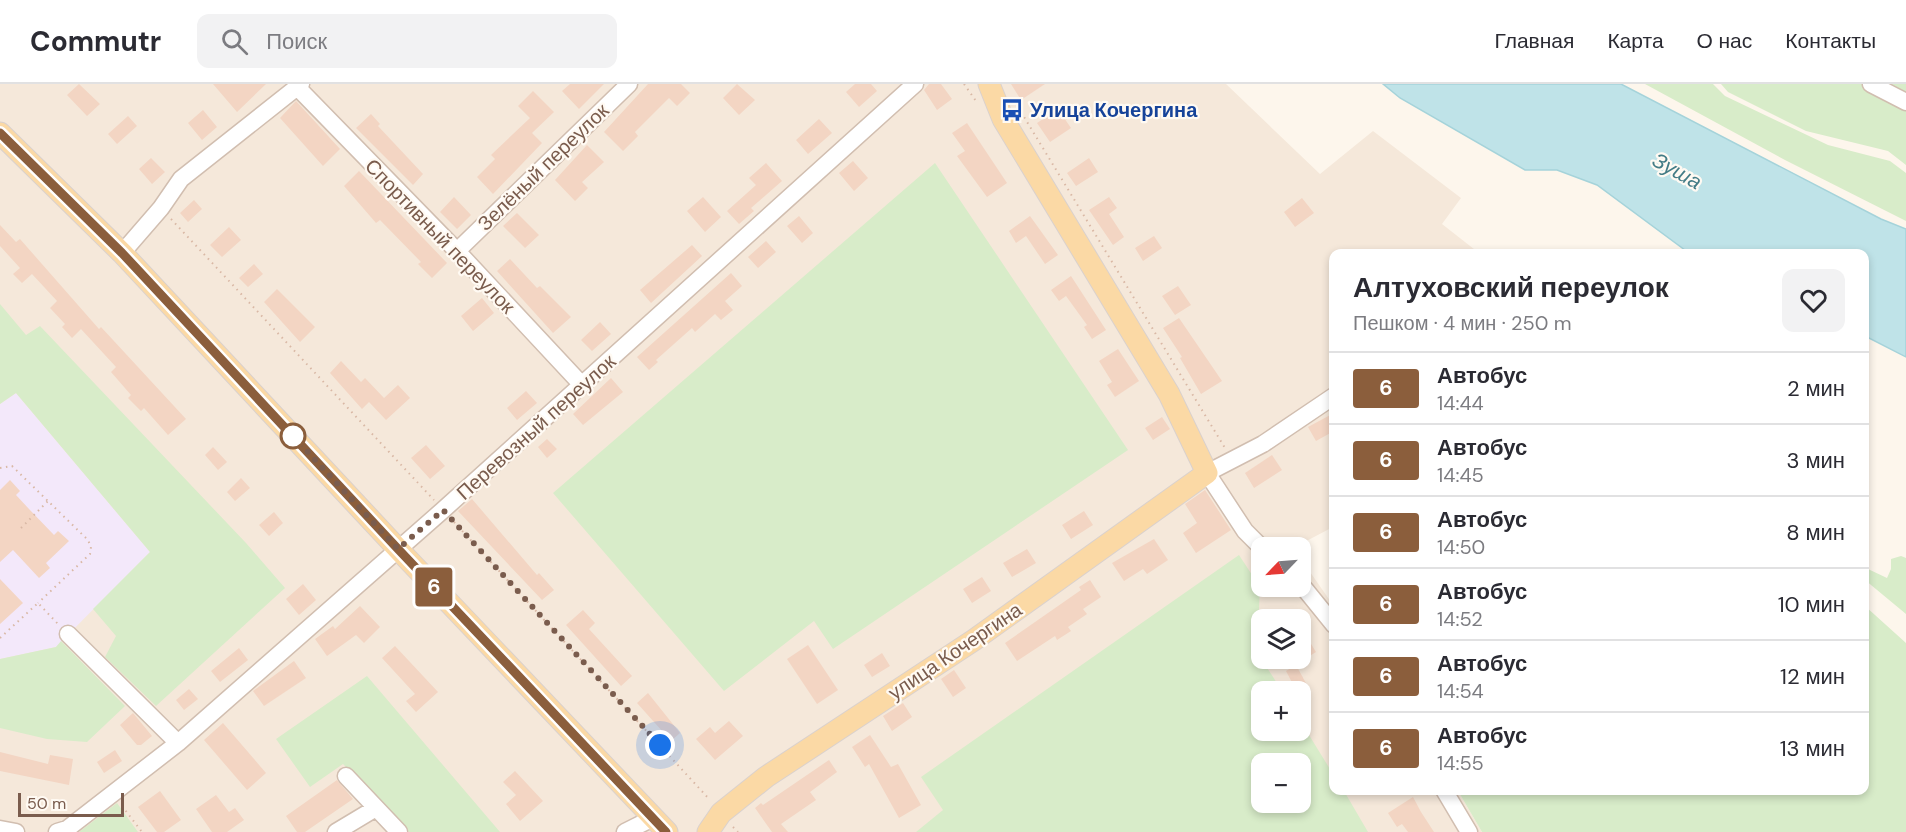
<!DOCTYPE html>
<html lang="ru">
<meta charset="utf-8">
<style>
:root{--surface:#fff;--page:#f2f2f3;--text:#2b2b33;--muted:#7c7c81;--line:#e1e1e2}
body{margin:0;font-family:"DM Sans",sans-serif;background:var(--page);color:var(--text);height:100vh;display:flex;flex-direction:column;font-size:22px;white-space:nowrap}
*{box-sizing:border-box;margin:0}
p{font-size:20px;color:var(--muted)}
.icon{flex:none;width:33px;height:33px;fill:none;stroke:currentColor;stroke-width:2;stroke-linecap:round;stroke-linejoin:round}
.map{position:relative;flex:1;overflow:hidden}
.sheet{position:absolute;left:1329px;top:165px;width:540px;height:546px;display:flex;flex-direction:column;background:var(--surface);border-radius:12px;box-shadow:0 3px 9px #0003}
.sheet>*{flex:none}
.badge{padding:0 12px;border-radius:4px;font-size:21px;line-height:39px}
.needle{width:39px;rotate:245deg}
.tools{position:absolute;left:1251px;top:453px;display:grid;gap:12px}
.tools a{display:grid;place-items:center;width:60px;height:60px;border-radius:12px;background:var(--surface);box-shadow:0 3px 9px #0003;font-size:30px}
.scale{position:absolute;left:18px;bottom:15px;width:106px;box-sizing:border-box;padding-left:6px;border:3px solid #7a5c4d;border-top:0;font-size:16px;line-height:21px;white-space:nowrap;color:#7a5c4d;-webkit-text-stroke:4px #fffaf3;paint-order:stroke}
.you{position:absolute;width:30px;height:30px;margin:-15px;border:4px solid #fff;border-radius:50%;background:#1a73e8;box-shadow:0 0 0 9px #1a73e833}
.map>.badge{position:absolute;translate:-50% -50%;box-shadow:0 0 0 3px #fff}
.round{display:grid;place-items:center;flex:none;width:63px;height:63px;border-radius:12px;background:var(--page)}
.head{display:flex;align-items:center;justify-content:space-between;height:102px;padding:0 24px}
h1{font-size:28px;font-weight:800;line-height:45px}
ul{padding:0;list-style:none}
li{display:flex;align-items:center;gap:18px;height:72px;padding:0 24px;border-top:2px solid var(--line)}
li div{flex:1}
li b{display:block;font-size:22px}
li em{font-style:normal}
li .badge{min-width:66px;font-weight:700;text-align:center}
header{display:flex;align-items:center;gap:36px;box-sizing:border-box;height:84px;padding:0 30px;background:var(--surface);border-bottom:2px solid var(--line)}
header strong{font-size:28px}
nav{display:flex;gap:33px;margin-inline-start:auto;font-size:21px}
.search{width:420px;height:54px;background:var(--page);display:flex;align-items:center;gap:15px;box-sizing:border-box;padding:0 21px;border-radius:12px;color:var(--muted);font-size:22px}
.map>svg:first-child{display:block}
</style>
<header>
<strong>Commutr</strong>
<div class="search"><svg class="icon" aria-label="search" viewBox="0 0 24 24"><circle cx="10" cy="10" r="6"/><path d="M15 15l6 6"/></svg>Поиск</div>
<nav><a>Главная</a><a>Карта</a><a>О нас</a><a>Контакты</a></nav>
</header>
<div class="map">
<svg width="1906" height="748" viewBox="0 0 1906 748">
<rect width="100%" height="100%" fill="#fdf6ec"/>
<!-- residential -->
<path fill="#f5e8da" fill-rule="evenodd" d="M0,0H1226L1320,90L1373,47L1461,114L1442,140L1479,169L1334,170L1333,443L1295,463L1262,464V502H1300L1301,475L1333,521L1334,706L1458,707L1482,748H0ZM1262,536H1300V574H1262ZM1262,608H1300V646H1262ZM1262,680H1300V718H1262Z"/>
<!-- education -->
<path fill="#f3e8fa" d="M16,309L150,468L56,563L0,575V320Z"/>
<!-- green -->
<path fill="#d8ecc9" fill-rule="evenodd" d="M1645,0H1713L1725,12L1828,61L1890,77L1906,89V137L1785,76Z
M1721,0H1906V81L1888,67L1806,47L1728,8Z
M935,79L1128,366L833,565L814,537L724,607L553,409Z
M0,220L26,251L40,242L246,459L285,504L156,622L105,573L116,552L93,525L150,468L16,309L0,320Z
M1239,471L1260,503L1257,568L1282,607L1262,608V646H1300L1301,638L1333,690L1334,706L1344,707L1368,748H916L943,726L921,693ZM1262,680H1300V718H1262Z
M1901,472L1906,474V530L1865,496L1868,485L1887,494L1891,485V475Z
M1865,522L1906,559V748H1482L1458,707L1864,706Z
M61,557L125,622L87,658L47,655L0,644V575L56,563Z
M367,592L500,748H409L343,680L310,703L276,655Z
M117,719L138,748H79Z"/>
<!-- water -->
<path fill="#bfe3e8" stroke="#a5d3da" stroke-width="1.5" d="M1383,0H1621L1881,135L1906,145V273L1865,252L1864,170L1689,169L1597,101L1557,86H1525L1400,14Z"/>
<!-- building -->
<path fill="#f3d5c3" d="M79,0L100,20L87,32L67,11Z
M213,0H266L237,28Z
M570,0H604L579,25L562,7Z
M648,0H681L690,9L677,22L669,14L635,48L638,52L623,67L604,48Z
M737,0L755,16L739,31L723,14Z
M855,0H871L877,7L859,23L846,8Z
M929,0H941L952,15L937,26L924,6Z
M1011,0H1045L1021,16Z
M533,7L554,28L532,49L542,59L493,110L477,93L495,75L491,71L530,34L518,22Z
M296,17L340,65L323,82L280,34Z
M1058,25L1071,44L1050,58L1037,39Z
M203,26L217,43L202,56L188,39Z
M371,30L380,40L378,42L423,90L413,101L356,44Z
M128,32L137,42L117,60L108,50Z
M819,35L832,49L808,70L796,56Z
M967,39L1007,99L987,113L957,72L965,67L952,49Z
M587,61L604,78L582,98L588,104L575,117L555,96Z
M151,74L165,88L152,100L139,85Z
M1089,74L1098,88L1076,102L1067,89Z
M853,77L868,94L854,107L839,89Z
M766,79L782,97L751,124L754,127L739,140L727,127L756,101L749,94Z
M359,87L447,179L432,194L418,180L421,178L380,136L376,139L344,102Z
M454,113L471,131L457,145L440,128Z
M703,113L721,133L705,148L687,127Z
M1109,113L1117,124L1109,130L1124,153L1113,161L1089,126Z
M1302,114L1314,129L1295,143L1284,128Z
M194,116L202,125L188,138L180,129Z
M517,129L539,151L525,164L503,142Z
M799,132L813,149L802,159L787,142Z
M1030,132L1058,171L1045,180L1026,152L1016,159L1009,147Z
M0,141L16,158L20,155L99,245L101,243L186,335L168,351L144,324L141,327L128,314L131,311L111,288L116,283L81,245L72,254L62,243L65,240L50,224L57,217L32,190L22,199L13,190L20,184L0,162Z
M229,143L241,156L222,173L210,161Z
M1154,152L1162,164L1143,177L1135,164Z
M766,157L776,168L758,184L748,173Z
M692,161L702,172L651,219L640,206Z
M510,175L537,204L540,202L571,233L553,249L497,187Z
M254,180L263,190L248,203L239,194Z
M731,189L742,202L725,217L733,226L721,236L715,230L695,248L692,244L656,276L658,278L649,286L637,273Z
M1071,192L1106,246L1092,255L1084,243L1087,241L1066,212L1059,217L1051,206Z
M1178,202L1191,221L1175,231L1162,212Z
M277,205L315,243L300,258L264,218Z
M482,214L494,229L473,247L461,232Z
M1179,234L1222,297L1201,310L1180,274L1182,273L1163,244Z
M600,238L611,250L592,267L581,256Z
M1118,265L1139,297L1115,313L1107,301L1112,298L1099,277Z
M341,277L361,298L365,294L384,314L398,301L410,314L386,336L369,318L362,325L330,289Z
M611,294L623,308L583,341L573,330Z
M526,307L537,319L517,336L507,324Z
M1334,329V347L1316,357L1308,343Z
M1162,333L1170,345L1153,356L1145,344Z
M547,355L557,365L547,374L538,363Z
M426,361L445,382L430,395L411,374Z
M213,363L227,378L218,386L205,371Z
M1272,371L1282,386L1254,404L1245,389Z
M241,394L250,404L235,417L227,408Z
M10,396L20,407L16,411L29,425L54,451L58,447L69,457L46,479L50,484L39,494L13,466L0,478V406Z
M1205,406L1231,446L1196,469L1183,449L1197,439L1185,420Z
M472,415L537,491L539,489L554,506L542,516L458,427Z
M1084,427L1093,441L1071,455L1062,441Z
M274,428L283,439L269,452L259,441Z
M1154,455L1168,476L1147,490L1143,485L1124,497L1112,479Z
M1027,465L1036,479L1012,493L1003,479Z
M982,493L991,507L972,519L963,505Z
M0,495L23,519L0,540Z
M1090,496L1101,513L1083,525L1087,530L1068,543L1071,547L1057,556L1055,552L1017,577L1005,559L1081,506L1079,503Z
M303,500L316,516L299,531L286,515Z
M360,522L380,543L364,559L356,551L327,572L315,555L333,542L335,545Z
M583,526L595,539L589,545L632,592L621,602L566,541Z
M1300,542L1316,568L1300,578Z
M808,561L838,606L817,620L787,575Z
M395,562L438,608L416,628L406,617L415,610L382,574Z
M239,564L248,576L220,598L211,587Z
M882,569L890,582L872,593L864,581Z
M294,577L306,594L264,622L253,607Z
M1296,581L1307,601L1296,606L1286,587Z
M954,586L966,604L953,613L941,595Z
M189,605L198,615L184,626L176,616Z
M648,609L680,649L671,657L637,619Z
M903,619L912,633L892,647L883,632Z
M133,629L152,652L141,661H137L120,641Z
M729,637L743,652L715,676L696,655L710,643L715,649Z
M223,639L266,689L247,706L204,656Z
M870,651L891,683L898,680L921,721L899,734L869,680L865,683L852,663Z
M115,666L122,677L104,689L97,678Z
M0,668L48,680L50,671L73,675L69,701L0,687Z
M829,676L837,688L810,708L816,716L781,740L788,748H772L755,724L761,719L763,721Z
M515,687L543,717L520,737L506,720L516,711L503,698Z
M337,696L353,715L305,748H297L286,732Z
M160,707L181,736L164,748H157L138,723Z
M216,711L229,728L235,724L244,736L227,748H212L196,725Z
M1413,713L1421,728L1434,748H1408L1402,740L1397,743L1388,729Z"/>
<g fill="none" stroke-linecap="round" stroke-linejoin="round">
<!-- minor casing -->
<g stroke="#d1beb0" stroke-width="19">
<path id="minor" d="M1871,0L1906,18
M297,3L457,167L582,301
M457,167L629,0
M122,169L161,124L181,95L301,0
M1262,464L1245,447L1207,389L1263,360L1334,312
M1300,499L1334,541
M68,550L178,659
M346,692L399,748
M1444,706L1469,748
M0,745L16,748
M57,748L67,745L178,659L443,426L915,0
M336,748L376,724
M625,748L653,734"/>
</g>
<!-- major casing -->
<g stroke="#dad1cd" stroke-width="23">
<path id="major" d="M0,49L122,169L398,465L667,748
M708,748L721,729L766,693L974,556L1207,389L1169,310L1003,35L989,0"/>
</g>
<!-- path -->
<path stroke="#d9b8a5" stroke-width="2" stroke-dasharray="1.5 4.5" stroke-linecap="butt" d="M964,0L976,17
M1018,23L1225,364
M171,135L434,416
M0,384L12,382L88,456L91,463L90,470L38,519
M454,438L710,716
M21,444L48,417
M0,554L38,519L58,540
M122,722L142,748
M733,743L738,748"/>
<!-- minor -->
<use href="#minor" stroke="#fff" stroke-width="16"/>
<!-- major -->
<use href="#major" stroke="#fbd9a5" stroke-width="21"/>
</g>
<g fill="none" stroke-linecap="round" stroke-linejoin="round">
<!-- line casing -->
<g stroke="#fff" stroke-width="14">
<path id="line" d="M0,49L122,169L398,465L666,748"/>
</g>
<!-- line -->
<use href="#line" stroke="#8b5e3c" stroke-width="9"/>
<!-- walk -->
<path stroke="#7a5c4d" stroke-width="6" stroke-dasharray="0 10.8" d="M293,352L398,465L443,426L660,661"/>
</g>
<!-- icons -->
<defs>
<g id="bus-bare" transform="scale(1.8)"><path d="M-5-6H5V4H4V6H2V4H-2V6H-4V4H-5ZM-3.5-4V0h7V-4ZM-3.5 1.2v1.5H-2V1.2ZM2 1.2v1.5H3.5V1.2Z" fill="#1a4fb4" stroke="#fffaf3" stroke-width="2.5" paint-order="stroke"/></g>
</defs>
<g fill-rule="evenodd">
<use href="#bus-bare" x="1012" y="26"/>
</g>
<!-- markers -->
<circle fill="#fff" stroke="#8b5e3c" stroke-width="3" cx="293" cy="352" r="12"/>
<g text-anchor="middle" stroke-width="4.5" stroke-linejoin="round" paint-order="stroke">
<!-- transit labels -->
<g font-size="20" font-weight="bold" fill="#164399" stroke="#fffaf3" text-anchor="start">
<text x="1030" y="33">Улица Кочергина</text>
</g>
<!-- street labels -->
<g font-size="20" fill="#7a5c4d" stroke="#fffaf3">
<text transform="translate(543 83) rotate(-44)" y="7">Зелёный переулок</text>
<text transform="translate(440 152) rotate(46)" y="7">Спортивный переулок</text>
<text transform="translate(536 343) rotate(-42)" y="7">Перевозный переулок</text>
<text transform="translate(955 567) rotate(-34)" y="7">улица Кочергина</text>
</g>
<!-- water labels -->
<g font-size="21" font-style="italic" fill="#437c86" stroke="#fffaf3">
<text transform="translate(1677 87) rotate(29)" y="7">Зуша</text>
</g>
</g>
</svg>
<div class="tools">
<a><svg class="needle" viewBox="-14 -14 28 28"><path d="M0-13l5 13h-10z" fill="#e53935"/><path d="M0 13l5-13h-10z" fill="#7c7c81"/></svg></a>
<a><svg class="icon" aria-label="layers" viewBox="0 0 24 24"><path d="M12 4l9 5-9 5-9-5zM3 14l9 5 9-5"/></svg></a>
<a>+</a>
<a>−</a>
</div>
<div class="scale">50 m</div>
<div class="you" style="left:660px;top:661px"></div>
<b class="badge" style="left:434px;top:503px;background:#8b5e3c;color:#fff">6</b>
<section class="sheet">
<div class="head"><div><h1>Алтуховский переулок</h1><p>Пешком · 4 мин · 250 m</p></div><a class="round"><svg class="icon" aria-label="heart" viewBox="0 0 24 24"><path d="M12 20l-8-8c-3-5 5-10 8-4 3-6 11-1 8 4z"/></svg></a></div>
<ul>
<li><span class="badge" style="background:#8b5e3c;color:#fff">6</span><div><b>Автобус</b><p>14:44</p></div><em>2 мин</em></li>
<li><span class="badge" style="background:#8b5e3c;color:#fff">6</span><div><b>Автобус</b><p>14:45</p></div><em>3 мин</em></li>
<li><span class="badge" style="background:#8b5e3c;color:#fff">6</span><div><b>Автобус</b><p>14:50</p></div><em>8 мин</em></li>
<li><span class="badge" style="background:#8b5e3c;color:#fff">6</span><div><b>Автобус</b><p>14:52</p></div><em>10 мин</em></li>
<li><span class="badge" style="background:#8b5e3c;color:#fff">6</span><div><b>Автобус</b><p>14:54</p></div><em>12 мин</em></li>
<li><span class="badge" style="background:#8b5e3c;color:#fff">6</span><div><b>Автобус</b><p>14:55</p></div><em>13 мин</em></li>
</ul>
</section>
</div>
